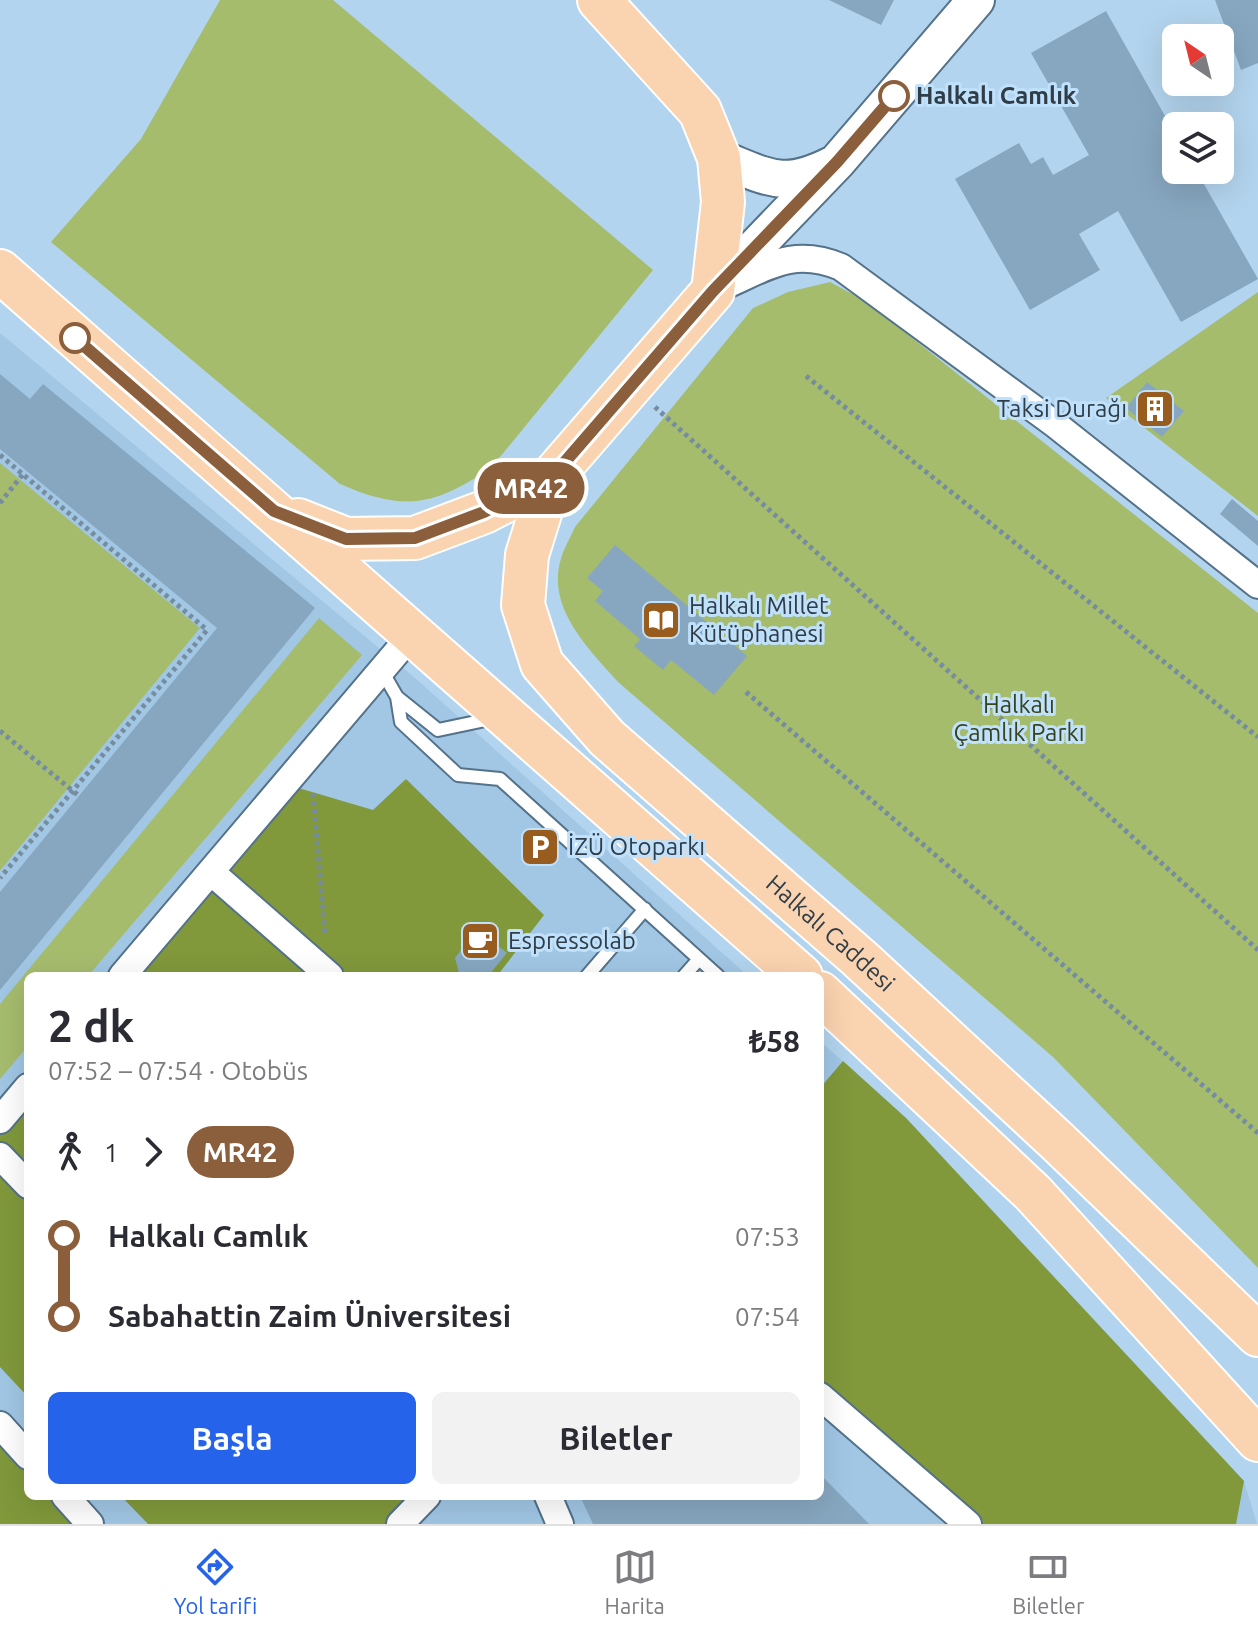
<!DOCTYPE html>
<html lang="tr">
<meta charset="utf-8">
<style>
:root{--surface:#fff;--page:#f2f2f3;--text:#2b2b33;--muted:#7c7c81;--line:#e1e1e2;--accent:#2563eb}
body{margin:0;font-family:Ubuntu,sans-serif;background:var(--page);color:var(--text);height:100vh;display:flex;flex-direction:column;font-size:30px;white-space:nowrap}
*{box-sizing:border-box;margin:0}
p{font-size:26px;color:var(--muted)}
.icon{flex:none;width:44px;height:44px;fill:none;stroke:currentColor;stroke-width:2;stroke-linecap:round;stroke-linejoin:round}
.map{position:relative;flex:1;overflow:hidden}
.panel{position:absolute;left:24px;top:972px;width:800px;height:528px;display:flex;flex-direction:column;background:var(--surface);border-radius:12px;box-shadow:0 8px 32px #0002}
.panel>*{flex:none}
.badge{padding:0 16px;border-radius:26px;font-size:28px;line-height:52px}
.needle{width:52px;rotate:325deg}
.buttons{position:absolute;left:1162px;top:24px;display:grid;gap:16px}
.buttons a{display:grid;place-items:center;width:72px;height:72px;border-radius:12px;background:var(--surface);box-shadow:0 8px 32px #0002;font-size:40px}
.map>.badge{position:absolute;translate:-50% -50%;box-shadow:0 0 0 4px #fff}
.legs{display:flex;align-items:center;gap:12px;height:88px;padding:0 24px;font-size:26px}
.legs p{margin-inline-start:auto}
.head{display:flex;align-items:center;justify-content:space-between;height:136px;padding:0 24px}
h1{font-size:44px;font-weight:700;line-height:60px}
.action{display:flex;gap:16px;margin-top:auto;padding:16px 24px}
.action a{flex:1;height:92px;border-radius:12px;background:var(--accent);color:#fff;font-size:32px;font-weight:700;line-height:92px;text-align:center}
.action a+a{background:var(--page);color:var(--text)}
ul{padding:0 24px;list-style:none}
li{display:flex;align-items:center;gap:28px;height:80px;font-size:30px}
li i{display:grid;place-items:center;width:12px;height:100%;margin:0 10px;background:currentColor}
li i::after{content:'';width:20px;height:20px;margin:-10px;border:6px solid;border-radius:50%;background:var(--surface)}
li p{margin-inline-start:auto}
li:first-child i{background:linear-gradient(#0000 50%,currentColor 0)}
li:last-child i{background:linear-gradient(currentColor 50%,#0000 0)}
.tabs{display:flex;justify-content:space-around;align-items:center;height:112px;border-top:2px solid var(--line);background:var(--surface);font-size:22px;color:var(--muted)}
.tabs a{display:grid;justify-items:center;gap:4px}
.tabs .active{color:var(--accent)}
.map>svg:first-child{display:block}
</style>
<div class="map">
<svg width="1258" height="1524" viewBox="0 0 1258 1524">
<rect width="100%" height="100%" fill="#b3d4ee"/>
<!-- built -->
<path fill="#a1c7e5" d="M0,333L415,678L748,976H28V1496H820V1041L906,1118L1244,1481L1257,1524H0Z"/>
<!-- green -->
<path fill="#a6bc6d" d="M220,0H333L653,270L491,468C434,506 404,512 340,484L51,242L141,139Z
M830,282L867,302L1258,613V1268L1053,1057L618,682C589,649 548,610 560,562C563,550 570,538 575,527L753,308L788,292Z
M1258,292V516L1106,398Z
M0,463L200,628L0,871Z
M319,618L362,655L88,976H28V1046L0,1079V1004Z"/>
<!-- forest -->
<path fill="#81993b" d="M406,779L544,915L497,976H122L285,784L373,810Z
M843,1061L906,1118L1244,1481L1236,1524H970L820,1380V1088Z
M28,1087V1397L0,1367V1120Z
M0,1425L28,1456V1496H65L90,1524H0Z
M121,1496H427L400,1524H148Z"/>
<!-- building -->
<path fill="#87a7c0" d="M829,0H894L881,25Z
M1215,0H1258V63L1241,70Z
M1106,11L1174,132L1170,134L1176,144V170H1196L1258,279L1181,322L1118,211L1079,234L1100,270L1030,310L955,179L1019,143L1031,164L1043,157L1053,175L1089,155L1031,53Z
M0,374L30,399L43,384L315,608L0,990V892L217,628L0,449Z
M1147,382L1184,411L1162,437L1126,408Z
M1232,499L1258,521V546L1220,514Z
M615,545L747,656L714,695L671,660L663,670L634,646L640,639L595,601L603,591L587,578Z
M477,929L507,953L488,976H460L455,958Z
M820,1474L869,1524H593L580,1496H820Z"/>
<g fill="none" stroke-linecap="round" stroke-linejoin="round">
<!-- lane casing -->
<g stroke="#547289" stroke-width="16">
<path id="lane" d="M382,671L397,697L438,730L495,718
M397,697L401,722L458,775L500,779L718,976
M587,976L645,909
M684,976L699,959"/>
</g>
<!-- street casing -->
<g stroke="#547289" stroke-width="30">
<path id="street" d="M724,286C768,267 793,247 841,267L1056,425L1258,585
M211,872L330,976
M122,976L414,632
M0,1120L28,1087
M0,1156L28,1185
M820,1396L968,1524
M0,1425L28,1456
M65,1496L90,1524
M548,1496L560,1524
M400,1524L427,1496"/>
</g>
<!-- secondary casing -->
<g stroke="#547289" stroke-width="40">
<path id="secondary" d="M719,158C768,177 782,190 832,165
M713,291L837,162L976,0"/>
</g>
<!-- primary casing -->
<g stroke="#fff" stroke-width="46">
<g id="primary">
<path d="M0,271L801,976"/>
<path id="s1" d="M551,478L527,555L523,605L542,664L607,738L859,958L1057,1141L1258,1335"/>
<path d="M298,520L346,539L415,538L484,512L551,478L713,291L723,202L719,158L700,111L599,0"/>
<path d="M820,993L1033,1193L1258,1440"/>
</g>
</g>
<!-- path -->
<path stroke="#768da0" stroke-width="5" stroke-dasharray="4 4" stroke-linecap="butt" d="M806,376L1258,737
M655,407L1258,950
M0,455L207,630L0,878
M0,503L23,474
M746,692L1258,1133
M0,731L79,796
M313,793L325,934"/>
<!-- lane -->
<use href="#lane" stroke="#fff" stroke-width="12"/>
<!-- street -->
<use href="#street" stroke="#fff" stroke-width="26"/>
<!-- secondary -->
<use href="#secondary" stroke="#fff" stroke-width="36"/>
<!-- primary -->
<use href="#primary" stroke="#fad3b0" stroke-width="42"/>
</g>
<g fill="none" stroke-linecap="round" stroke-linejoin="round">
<!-- line-1 casing -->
<g stroke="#fff" stroke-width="18">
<path id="line-1" d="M75,338L274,511L346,539L415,538L484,512L551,478L713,291L837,162L894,96"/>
</g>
<!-- line-1 -->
<use href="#line-1" stroke="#8b5e3c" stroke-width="12"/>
</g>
<!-- icons -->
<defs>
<g id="building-square" transform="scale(2)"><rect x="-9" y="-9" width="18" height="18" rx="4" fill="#985c1e" stroke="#c0e1fb"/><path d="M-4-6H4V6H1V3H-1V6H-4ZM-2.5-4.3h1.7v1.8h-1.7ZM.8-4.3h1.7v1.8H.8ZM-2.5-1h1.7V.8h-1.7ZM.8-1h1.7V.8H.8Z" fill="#fff"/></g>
<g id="library-square" transform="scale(2)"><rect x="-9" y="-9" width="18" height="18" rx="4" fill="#985c1e" stroke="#c0e1fb"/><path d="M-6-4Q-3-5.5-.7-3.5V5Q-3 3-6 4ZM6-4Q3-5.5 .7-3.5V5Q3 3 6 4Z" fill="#fff"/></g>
<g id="parking-square" transform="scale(2)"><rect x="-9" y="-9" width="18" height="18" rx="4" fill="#985c1e" stroke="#c0e1fb"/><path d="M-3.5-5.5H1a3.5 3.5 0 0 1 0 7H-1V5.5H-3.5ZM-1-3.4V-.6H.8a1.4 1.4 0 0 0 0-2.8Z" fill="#fff"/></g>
<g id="cafe-square" transform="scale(2)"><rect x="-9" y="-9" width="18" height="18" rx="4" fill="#985c1e" stroke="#c0e1fb"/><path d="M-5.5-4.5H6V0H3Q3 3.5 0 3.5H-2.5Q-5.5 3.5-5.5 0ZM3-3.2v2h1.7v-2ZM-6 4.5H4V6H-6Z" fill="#fff"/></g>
</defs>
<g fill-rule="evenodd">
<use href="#building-square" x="1155" y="409"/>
<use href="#library-square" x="661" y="620"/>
<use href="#parking-square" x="540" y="847"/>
<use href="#cafe-square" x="480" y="941"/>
</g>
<!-- markers -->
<g fill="#fff" stroke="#8b5e3c" stroke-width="4">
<circle cx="894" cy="96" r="14"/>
<circle cx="75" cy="338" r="14"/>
</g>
<g text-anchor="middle" stroke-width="6" stroke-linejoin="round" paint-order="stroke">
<!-- stop labels -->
<g font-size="24" font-weight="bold" fill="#303d47" stroke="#c0e1fb" text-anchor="start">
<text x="916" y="104">Halkalı Camlık</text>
</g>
<!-- poi labels -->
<g font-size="24" fill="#303d47" stroke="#c0e1fb" text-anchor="start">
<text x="1127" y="417" text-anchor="end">Taksi Durağı</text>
<text x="689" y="614">Halkalı Millet<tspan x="689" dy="28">Kütüphanesi</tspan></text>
<text x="568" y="855">İZÜ Otoparkı</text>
<text x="508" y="949">Espressolab</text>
</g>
<!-- park labels -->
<g font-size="24" fill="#38421b" stroke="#c0e1fb">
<text x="1019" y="713">Halkalı<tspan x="1019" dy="28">Çamlık Parkı</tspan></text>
</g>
<!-- street labels -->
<g font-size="24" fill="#303d47" stroke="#c0e1fb">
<text dy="8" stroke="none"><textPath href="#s1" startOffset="588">Halkalı Caddesi</textPath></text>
</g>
</g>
</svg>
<div class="buttons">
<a><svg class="needle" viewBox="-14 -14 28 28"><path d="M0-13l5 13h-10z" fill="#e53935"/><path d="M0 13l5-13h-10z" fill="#7c7c81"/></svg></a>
<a><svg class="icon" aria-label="layers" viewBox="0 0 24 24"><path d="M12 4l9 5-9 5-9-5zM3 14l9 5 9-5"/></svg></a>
</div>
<b class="badge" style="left:531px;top:488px;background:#8b5e3c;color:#fff">MR42</b>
<section class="panel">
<div class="head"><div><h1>2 dk</h1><p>07:52 – 07:54 · Otobüs</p></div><b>₺58</b></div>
<div class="legs"><svg class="icon" aria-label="walk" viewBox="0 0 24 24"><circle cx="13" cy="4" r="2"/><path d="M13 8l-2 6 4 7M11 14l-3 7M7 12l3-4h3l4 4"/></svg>1<svg class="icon" aria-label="forward" viewBox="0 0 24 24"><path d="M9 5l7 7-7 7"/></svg><b class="badge" style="background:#8b5e3c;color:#fff">MR42</b></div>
<ul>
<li><i style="color:#8b5e3c"></i><b>Halkalı Camlık</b><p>07:53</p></li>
<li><i style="color:#8b5e3c"></i><b>Sabahattin Zaim Üniversitesi</b><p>07:54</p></li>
</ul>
<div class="action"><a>Başla</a><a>Biletler</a></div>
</section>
</div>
<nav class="tabs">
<a class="active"><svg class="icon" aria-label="directions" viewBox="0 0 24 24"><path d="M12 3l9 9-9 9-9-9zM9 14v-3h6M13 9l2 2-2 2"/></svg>Yol tarifi</a>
<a><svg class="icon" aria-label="map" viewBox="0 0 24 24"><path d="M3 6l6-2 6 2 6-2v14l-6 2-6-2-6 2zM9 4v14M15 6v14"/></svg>Harita</a>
<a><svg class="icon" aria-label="tickets" viewBox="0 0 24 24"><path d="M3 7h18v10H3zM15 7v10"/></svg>Biletler</a>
</nav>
